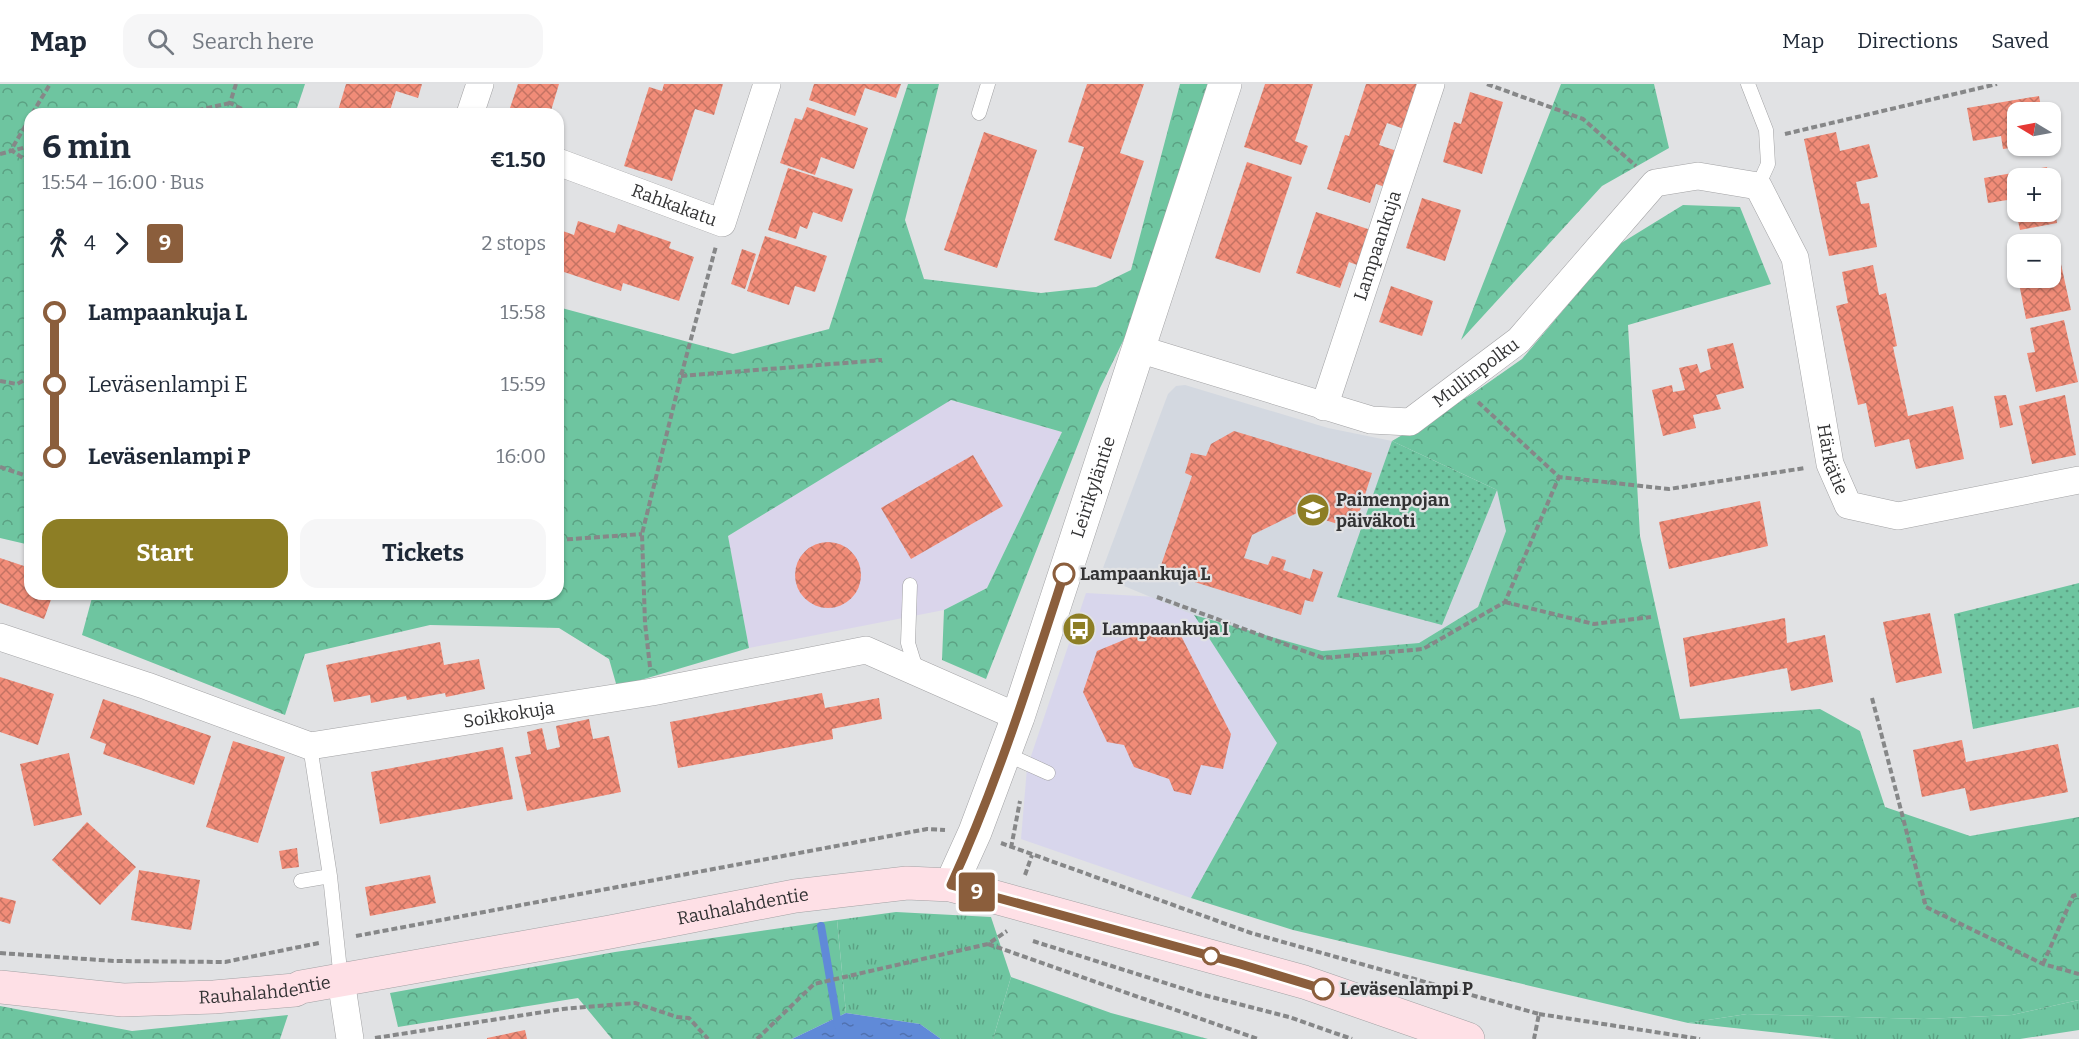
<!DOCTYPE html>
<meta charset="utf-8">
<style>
:root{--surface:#fff;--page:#f6f6f7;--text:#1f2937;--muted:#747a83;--line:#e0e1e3;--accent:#8d7e25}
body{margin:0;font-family:Bitter,serif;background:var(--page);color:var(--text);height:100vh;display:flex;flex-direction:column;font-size:22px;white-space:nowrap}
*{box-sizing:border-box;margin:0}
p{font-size:20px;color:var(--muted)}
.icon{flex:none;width:33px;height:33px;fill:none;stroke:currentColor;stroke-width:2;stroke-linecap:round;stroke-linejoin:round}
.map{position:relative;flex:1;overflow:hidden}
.sheet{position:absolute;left:24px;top:24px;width:540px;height:492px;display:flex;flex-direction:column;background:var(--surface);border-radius:18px;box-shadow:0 2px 4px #0004}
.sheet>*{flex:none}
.badge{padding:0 12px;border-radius:4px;font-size:21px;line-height:39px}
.needle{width:39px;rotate:280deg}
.tools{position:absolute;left:2007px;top:18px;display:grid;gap:12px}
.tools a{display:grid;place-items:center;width:54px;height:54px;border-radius:12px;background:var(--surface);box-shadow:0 2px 4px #0004;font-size:30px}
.map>.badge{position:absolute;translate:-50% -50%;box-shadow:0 0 0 3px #fff}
.legs{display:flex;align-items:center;gap:9px;height:66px;padding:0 18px;font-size:20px}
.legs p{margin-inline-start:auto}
.headline{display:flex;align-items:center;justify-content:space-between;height:102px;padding:0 18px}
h1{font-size:33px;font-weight:700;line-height:45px}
.primary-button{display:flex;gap:12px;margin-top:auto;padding:12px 18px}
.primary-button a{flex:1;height:69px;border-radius:18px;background:var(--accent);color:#fff;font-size:24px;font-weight:700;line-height:69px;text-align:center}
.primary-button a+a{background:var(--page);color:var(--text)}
ul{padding:0 18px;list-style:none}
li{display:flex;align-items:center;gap:21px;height:72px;font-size:22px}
li i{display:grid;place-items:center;width:9px;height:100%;margin:0 8px;background:currentColor}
li i::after{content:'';width:15px;height:15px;margin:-8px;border:4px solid;border-radius:50%;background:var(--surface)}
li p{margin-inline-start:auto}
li:first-child i{background:linear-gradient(#0000 50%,currentColor 0)}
li:last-child i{background:linear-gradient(currentColor 50%,#0000 0)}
header{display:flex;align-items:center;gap:36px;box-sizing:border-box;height:84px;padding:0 30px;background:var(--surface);border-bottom:2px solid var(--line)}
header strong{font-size:28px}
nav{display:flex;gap:33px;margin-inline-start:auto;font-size:21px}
.search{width:420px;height:54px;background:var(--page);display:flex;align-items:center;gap:15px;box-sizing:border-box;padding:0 21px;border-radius:18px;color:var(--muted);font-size:22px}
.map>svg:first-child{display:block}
</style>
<header>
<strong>Map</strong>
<div class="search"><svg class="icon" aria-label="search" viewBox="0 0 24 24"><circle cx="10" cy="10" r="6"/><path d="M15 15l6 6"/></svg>Search here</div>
<nav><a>Map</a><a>Directions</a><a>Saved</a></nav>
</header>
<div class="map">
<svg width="2079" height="955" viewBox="0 0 2079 955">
<defs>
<pattern id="grass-tufts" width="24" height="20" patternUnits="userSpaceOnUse" patternTransform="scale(1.5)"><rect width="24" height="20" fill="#6ec5a0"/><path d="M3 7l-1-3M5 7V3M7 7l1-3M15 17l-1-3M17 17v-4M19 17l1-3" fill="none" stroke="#5ba183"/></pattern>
<pattern id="forest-crowns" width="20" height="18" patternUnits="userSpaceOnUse" patternTransform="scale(1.5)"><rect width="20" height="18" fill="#6ec5a0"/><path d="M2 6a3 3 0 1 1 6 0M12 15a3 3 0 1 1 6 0" fill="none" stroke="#5ba183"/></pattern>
<pattern id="park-dots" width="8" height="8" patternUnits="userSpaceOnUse" patternTransform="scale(1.5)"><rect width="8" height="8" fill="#6ec5a0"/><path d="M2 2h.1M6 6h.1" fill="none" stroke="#5ba183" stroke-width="1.8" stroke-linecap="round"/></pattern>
<pattern id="water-ripples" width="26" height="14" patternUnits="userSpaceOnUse" patternTransform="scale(1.5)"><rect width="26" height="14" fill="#608ad8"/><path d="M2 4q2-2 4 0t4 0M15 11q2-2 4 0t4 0" fill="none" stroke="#5071b0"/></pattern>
<pattern id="building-cross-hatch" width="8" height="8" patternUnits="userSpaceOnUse" patternTransform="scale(1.5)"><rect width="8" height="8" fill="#f18c78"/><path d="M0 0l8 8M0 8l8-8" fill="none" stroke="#c47363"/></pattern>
</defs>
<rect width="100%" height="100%" fill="#e1e2e4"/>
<!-- commercial -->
<path fill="#d8d6ec" d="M1086,509L1157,513L1194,531L1278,659L1191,814L1021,755L1027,684Z"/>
<!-- industrial -->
<path fill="#dad5eb" d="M950,316L1062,348L987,504L944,526L749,564L728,452Z"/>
<!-- built -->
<path fill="#d3d8e0" d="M1185,301L1328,344L1392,357L1497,406L1506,447L1478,523L1419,559L1322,567L1194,531L1100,492L1168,310L1176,302Z"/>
<!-- grass -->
<path fill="url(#grass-tufts)" d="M896,828L991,833L1011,893L993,955H941L920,940L846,929L837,836Z
M2079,916V946L2020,955H1835L1688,939L1747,930L1924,935L2012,931Z"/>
<!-- forest -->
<path fill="url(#forest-crowns)" d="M0,0H305L295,30H30V461L0,454Z
M908,0H939L905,136L924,195L1041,209L1096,203L1131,186L1180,0H1213L1126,251L1100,304L986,595L942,576L944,526L987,504L1062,348L951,316L728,452L749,564L617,603L609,575L559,544L430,541L305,570L285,631L82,551L93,510H558V223L733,270L829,245Z
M1561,0H1654L1669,64L1602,102L1461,256Z
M1683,121L1740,123L1771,200L1628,241L1640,452L1680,635L1820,625L1860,647L1885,723L1970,752L2079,733V916L2012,931L1924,935L1747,930L1688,939L1293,846L1191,814L1277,659L1194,531L1322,567L1419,559L1478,523L1506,447L1497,406L1392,357L1472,310L1522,275L1618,161Z
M837,836L846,929L792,955H612L578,914L398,943L390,909L615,868Z
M1011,893L1111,929L1208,955H993Z
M0,922L132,947L288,931L280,955H0Z"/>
<!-- park -->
<path fill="url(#park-dots)" d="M1392,357L1497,406L1442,541L1337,513Z
M2079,499V623L1973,645L1954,530Z"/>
<!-- water -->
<path fill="url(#water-ripples)" d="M846,929L920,940L941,955H792Z"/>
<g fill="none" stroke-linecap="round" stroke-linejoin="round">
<!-- stream -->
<path stroke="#608ad8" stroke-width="8" d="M821,842L838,941"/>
</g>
<!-- building -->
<path fill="url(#building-cross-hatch)" d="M346,0H422L418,14L396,7L389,30H337Z
M518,0H559L550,30H508Z
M664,0H723L714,31L695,25L672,97L624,82L649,3L662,7Z
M814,0H901L896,14L865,4L855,32L809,16Z
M1087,0H1144L1120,69L1144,77L1111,175L1054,156L1084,63L1068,58Z
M1265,0H1313L1295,57L1308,62L1301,81L1244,63Z
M1366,0H1422L1407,46L1387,39L1379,61L1400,68L1388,104L1376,100L1370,119L1327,105L1345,51L1349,52Z
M1470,8L1503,18L1482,90L1443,78L1454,38L1461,40Z
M2039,12L2042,28H2018V63L2003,65L2001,52L1973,57L1967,24Z
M807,23L868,44L854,85L821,73L815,91L780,79L795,34L802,36Z
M984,48L1037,66L997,184L944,166Z
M1836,48L1840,67L1869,60L1878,93L1856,98L1861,120L1869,119L1877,163L1829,172L1804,55Z
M1247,78L1292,93L1260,189L1215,174Z
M2047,83L2049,94H2018V127L2014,115L1988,119L1984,94Z
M788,84L853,105L842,138L813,128L807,145L800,142L796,155L768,146Z
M2052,111L2057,139L2020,146L2016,128H2050Z
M1422,114L1461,126L1445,177L1406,164Z
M1316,128L1371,146L1360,182L1349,178L1340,204L1296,189Z
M558,130L564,132L560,146L574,151L578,137L615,149L618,140L671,158L669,164L694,173L679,217L623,199L621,207L564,188L560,202L558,201Z
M765,152L827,172L815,208L795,202L789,221L747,207Z
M742,165L756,170L745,205L731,200Z
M2061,180L2071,226L2026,235L2018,194H2050V182Z
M1873,181L1879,211L1886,209L1897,262L1893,263L1908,332L1953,322L1964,375L1916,385L1909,355L1875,363L1866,319L1858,321L1836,222L1848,219L1842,188Z
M1391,202L1433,217L1422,252L1379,238Z
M2064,236L2078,298L2036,308L2027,269L2035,268L2030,244Z
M1733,259L1744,304L1716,311L1721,325L1693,331L1696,344L1663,352L1652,306L1672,301L1673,308L1685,306L1679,284L1697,280L1700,289L1711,285L1707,265Z
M2006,311L2013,341L2000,344L1994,312Z
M2065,311L2076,371L2032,380L2019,322Z
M1234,347L1372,389L1354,445L1299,428L1252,451L1244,474L1268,481L1272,472L1286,476L1283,486L1310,495L1313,485L1323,488L1313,518L1305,516L1301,531L1159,487L1192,392L1185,389L1191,369L1206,372L1211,360Z
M973,371L1003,422L911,475L881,424Z
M1760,417L1768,462L1669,485L1659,438Z
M795 491a33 33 0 1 1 66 0a33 33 0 1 1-66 0Z
M0,474L30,484V510H53L44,535L0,519Z
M1930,529L1942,589L1896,599L1883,538Z
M1785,534L1787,559L1825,551L1833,598L1791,607L1787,584L1690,603L1683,554Z
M1165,539L1176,542L1231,650L1223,685L1201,681L1191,711L1174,707L1169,695L1134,683L1124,661L1107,658L1083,608L1097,567Z
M440,558L444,581L479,575L485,605L446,613L445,609L407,616L406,612L371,619L370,611L334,618L326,581Z
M0,593L54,610L38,661L0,648Z
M822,609L825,624L879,614L882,635L832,645L833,655L678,684L670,638Z
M103,615L211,652L194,701L103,670L106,660L90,654Z
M589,635L593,655L609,652L621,708L527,727L515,673L531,670L527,648L542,644L547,666L560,663L556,642Z
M1962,656L1966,678L2058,660L2068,708L1970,727L1965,704L1922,713L1913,666Z
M233,657L285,673L258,759L206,743Z
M503,663L513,715L380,740L371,688Z
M69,669L82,731L34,742L20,680Z
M87,738L136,783L100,821L52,776Z
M297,764L299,783L282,785L279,767Z
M139,786L200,796L191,846L131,836Z
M430,791L436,819L370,832L365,803Z
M0,813L16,817L10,840L0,837Z
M525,946L527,955H487V954Z"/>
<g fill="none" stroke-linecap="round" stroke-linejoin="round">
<!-- service casing -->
<g stroke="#a2a2a4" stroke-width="15">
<path id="service" d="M1748,0L1766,46L1768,80L1758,102
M979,29L988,0
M910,501L908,559L917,588
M310,662L330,792L341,896
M1004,669L1048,689
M301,797L330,792"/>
</g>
<!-- minor casing -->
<g stroke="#a2a2a4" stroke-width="28">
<g id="minor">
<path d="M470,30L480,0"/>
<path id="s1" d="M558,78L722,139L767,0"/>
<path id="s2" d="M1139,265L1371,336L1410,338L1519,256L1655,99L1698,92L1758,102L1795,174L1830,380L1848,421L1898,432L2079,396"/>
<path id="s3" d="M1324,323L1431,0"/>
<path id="s4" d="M0,553L147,602L310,662L652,608L866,566L1018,633"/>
<path d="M341,896L350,955"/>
</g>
</g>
<!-- tertiary casing -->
<g stroke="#a2a2a4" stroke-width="34">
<g id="tertiary">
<path id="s5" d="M951,801L975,748L1018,633L1225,0"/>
</g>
</g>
<!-- secondary casing -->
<g stroke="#a2a2a4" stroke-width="34">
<g id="secondary">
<path id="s6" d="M0,903L123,916L214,913L295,906L301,903L610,848L795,812L907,799L951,801L1304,898L1468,955"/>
</g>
</g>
<!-- path -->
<path stroke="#868788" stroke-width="4" stroke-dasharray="6 3" stroke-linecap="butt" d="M236,0L230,19L252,30
M1487,0L1583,35L1636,82
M32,30L50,0
M180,30L230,19
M30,34L11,66L30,79
M1785,50L1997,0
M0,70L30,62
M681,292L882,276
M0,297L17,300L30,293
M1478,318L1559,393L1669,405L1805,384
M0,383L30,393
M558,456L642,450
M1157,513L1323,574L1423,565L1505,518L1559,393
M1505,518L1594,540L1651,533
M650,583L645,539L642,450L681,292L716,162
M1872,614L1926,823L2043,880L2079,890
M1001,759L1251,849L1539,930L1534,955
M1011,764L1020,717
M1025,791L1032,771
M356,852L927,745L945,746
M1033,857L1200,910L1289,933L1352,955
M988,860L1258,955
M0,869L114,877L225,878L319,859
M2043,880L2073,812L2079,810
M1539,930L1700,955
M375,954L563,925L635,919L677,933L689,934L708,955
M757,955L814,900L988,860L1007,847"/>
<!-- service -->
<use href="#service" stroke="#fff" stroke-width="14"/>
<!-- minor -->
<use href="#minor" stroke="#fff" stroke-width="27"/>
<!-- tertiary -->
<use href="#tertiary" stroke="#fff" stroke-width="33"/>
<!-- secondary -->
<use href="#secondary" stroke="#fee0e6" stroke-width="33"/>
</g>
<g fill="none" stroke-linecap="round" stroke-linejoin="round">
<!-- line-1 casing -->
<g stroke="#fff" stroke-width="14">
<path id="line-1" d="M1064,490C1030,595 997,700 951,801L1240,880L1323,905"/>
</g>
<!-- line-1 -->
<use href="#line-1" stroke="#8b5e3c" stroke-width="9"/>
</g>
<!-- icons -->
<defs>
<g id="school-disc" transform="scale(1.725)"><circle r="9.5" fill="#8d7e25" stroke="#e1e2e4"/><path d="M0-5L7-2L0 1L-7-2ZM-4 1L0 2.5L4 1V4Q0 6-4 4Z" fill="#fff"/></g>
<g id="bus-disc" transform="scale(1.725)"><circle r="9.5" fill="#8d7e25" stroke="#e1e2e4"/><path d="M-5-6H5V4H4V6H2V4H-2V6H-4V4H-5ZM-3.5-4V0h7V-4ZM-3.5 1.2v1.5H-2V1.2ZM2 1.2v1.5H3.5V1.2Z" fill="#fff"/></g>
</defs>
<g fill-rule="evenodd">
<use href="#school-disc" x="1313" y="426"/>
<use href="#bus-disc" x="1079" y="545"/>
</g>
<!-- markers -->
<g fill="#fff" stroke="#8b5e3c" stroke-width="3">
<circle cx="1064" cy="490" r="10"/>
<circle cx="1211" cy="872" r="8"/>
<circle cx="1323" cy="905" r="10"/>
</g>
<g text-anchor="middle" stroke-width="4.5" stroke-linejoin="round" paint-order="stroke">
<!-- street labels -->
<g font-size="18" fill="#333334" stroke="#e1e2e4">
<text dy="6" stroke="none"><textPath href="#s1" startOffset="124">Rahkakatu</textPath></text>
<text dy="6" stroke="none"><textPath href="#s3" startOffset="170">Lampaankuja</textPath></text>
<text dy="6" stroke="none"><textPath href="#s2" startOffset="364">Mullinpolku</textPath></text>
<text dy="6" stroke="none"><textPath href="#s2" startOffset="1016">Härkätie</textPath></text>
<text dy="6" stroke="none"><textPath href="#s5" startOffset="423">Leirikyläntie</textPath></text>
<text dy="6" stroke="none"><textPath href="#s4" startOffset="530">Soikkokuja</textPath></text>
<text dy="6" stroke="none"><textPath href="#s6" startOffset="752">Rauhalahdentie</textPath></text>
<text dy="6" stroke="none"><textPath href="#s6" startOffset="266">Rauhalahdentie</textPath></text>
</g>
<!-- poi labels -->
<g font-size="18" font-weight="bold" fill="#333334" stroke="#e1e2e4" text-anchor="start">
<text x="1336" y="422">Paimenpojan<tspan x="1336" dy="21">päiväkoti</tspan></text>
<text x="1102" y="551">Lampaankuja I</text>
</g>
<!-- stop labels -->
<g font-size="18" font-weight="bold" fill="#333334" stroke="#e1e2e4" text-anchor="start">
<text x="1080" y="496">Lampaankuja L</text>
<text x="1340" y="911">Leväsenlampi P</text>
</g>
</g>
</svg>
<div class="tools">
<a><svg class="needle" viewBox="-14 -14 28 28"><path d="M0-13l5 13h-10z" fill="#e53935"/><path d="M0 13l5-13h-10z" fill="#747a83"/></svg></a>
<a>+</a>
<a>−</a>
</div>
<b class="badge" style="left:977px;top:808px;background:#8b5e3c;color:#fff">9</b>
<section class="sheet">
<div class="headline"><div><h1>6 min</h1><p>15:54 – 16:00 · Bus</p></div><b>€1.50</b></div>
<div class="legs"><svg class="icon" aria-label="walk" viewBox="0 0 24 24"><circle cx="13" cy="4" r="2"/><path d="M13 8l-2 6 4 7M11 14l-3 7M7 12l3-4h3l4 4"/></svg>4<svg class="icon" aria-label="forward" viewBox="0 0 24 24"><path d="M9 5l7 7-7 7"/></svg><b class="badge" style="background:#8b5e3c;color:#fff">9</b><p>2 stops</p></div>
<ul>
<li><i style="color:#8b5e3c"></i><b>Lampaankuja L</b><p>15:58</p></li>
<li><i style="color:#8b5e3c"></i><span>Leväsenlampi E</span><p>15:59</p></li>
<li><i style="color:#8b5e3c"></i><b>Leväsenlampi P</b><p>16:00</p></li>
</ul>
<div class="primary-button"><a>Start</a><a>Tickets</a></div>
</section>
</div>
